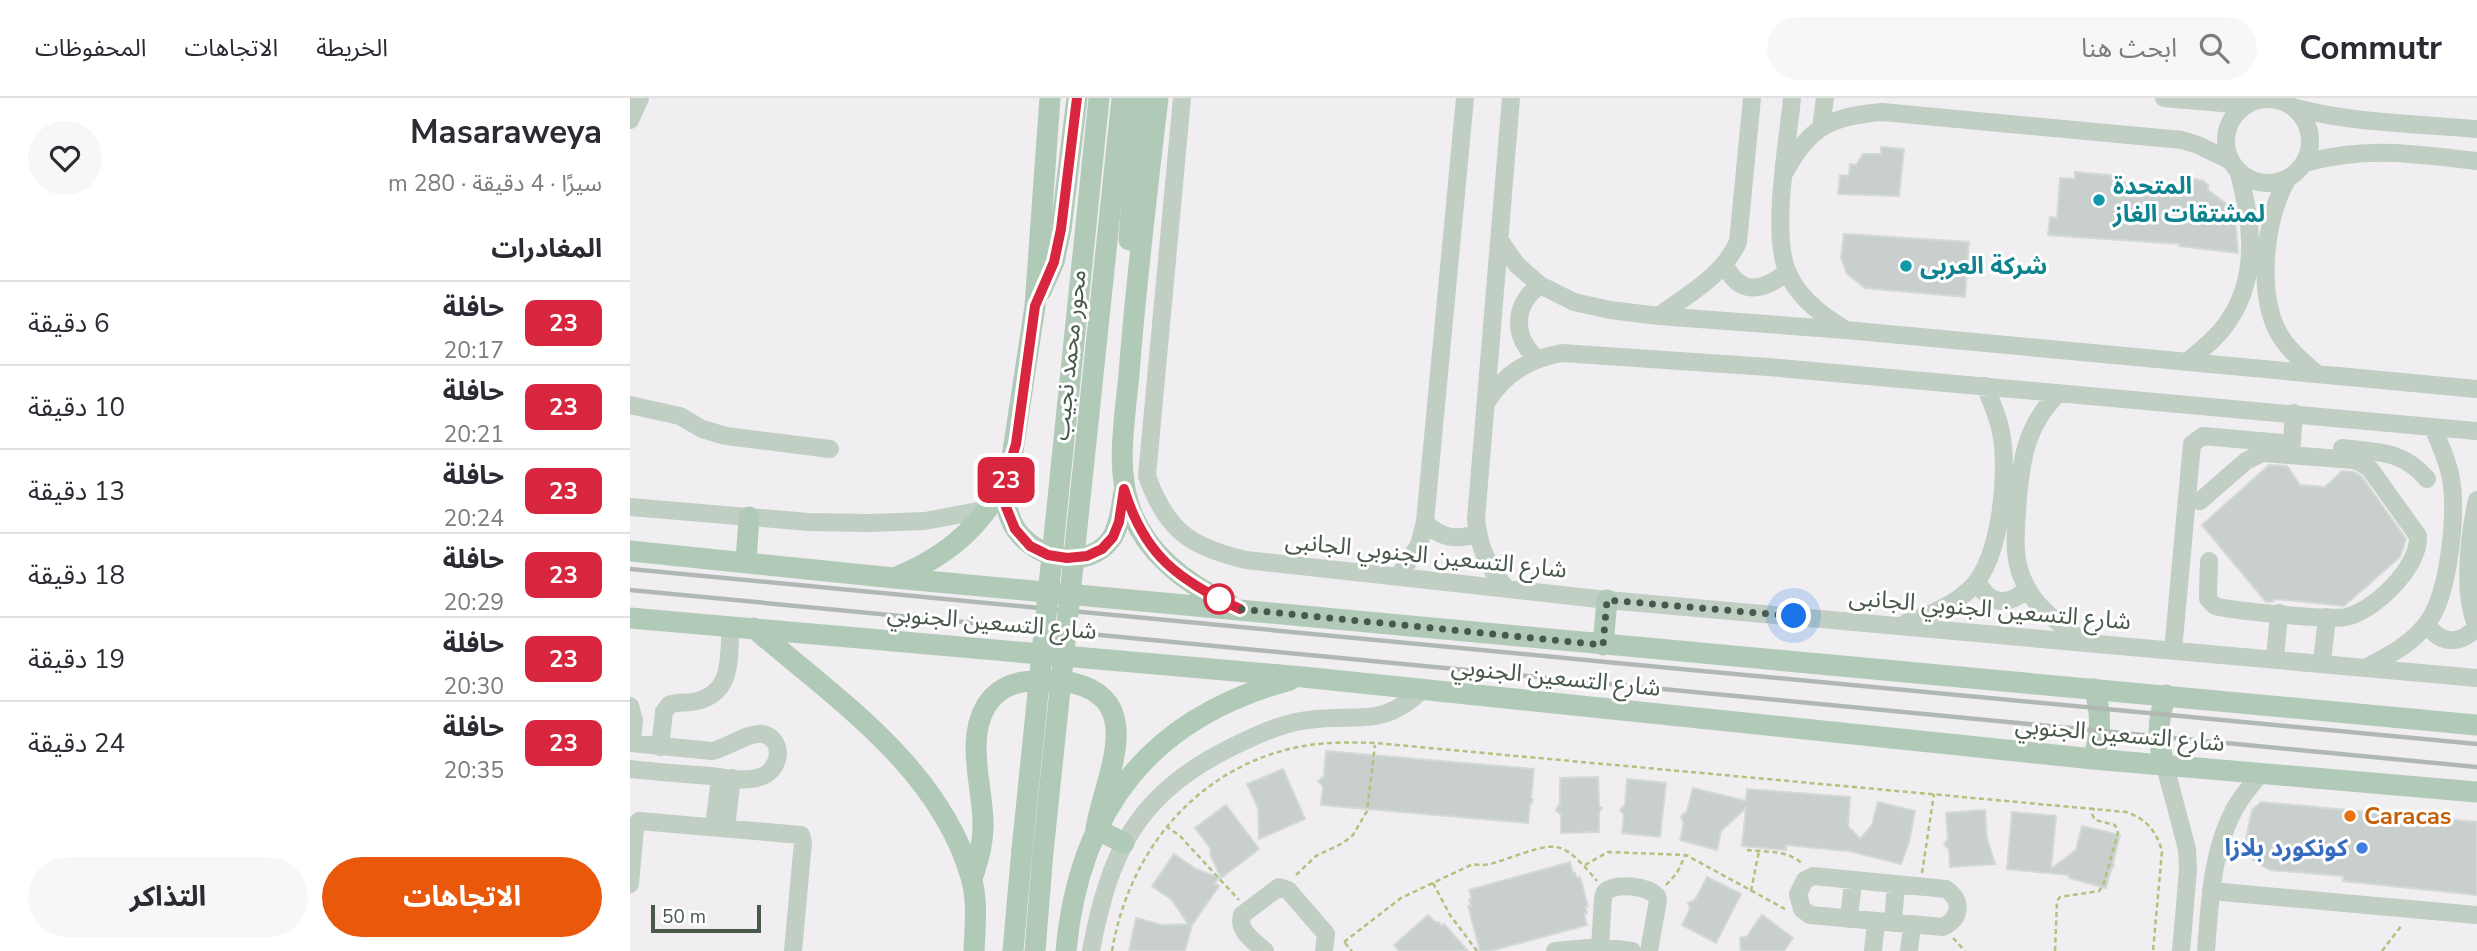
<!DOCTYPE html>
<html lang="ar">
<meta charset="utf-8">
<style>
:root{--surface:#fff;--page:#f7f7f7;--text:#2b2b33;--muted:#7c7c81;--line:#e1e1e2;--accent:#ea580c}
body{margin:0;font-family:"Nunito Sans","Noto Sans Arabic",sans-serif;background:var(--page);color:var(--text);direction:rtl;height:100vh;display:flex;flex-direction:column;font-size:26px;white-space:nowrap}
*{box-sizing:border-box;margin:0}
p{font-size:23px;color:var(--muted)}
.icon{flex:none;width:38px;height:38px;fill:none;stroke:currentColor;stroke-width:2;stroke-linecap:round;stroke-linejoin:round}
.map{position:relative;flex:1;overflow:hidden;direction:ltr}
.side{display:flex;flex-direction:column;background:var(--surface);width:630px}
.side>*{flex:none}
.badge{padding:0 14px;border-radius:10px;font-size:24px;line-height:46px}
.scale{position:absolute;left:21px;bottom:18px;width:110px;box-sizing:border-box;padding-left:7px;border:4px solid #48594c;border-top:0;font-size:19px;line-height:24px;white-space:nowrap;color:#48594c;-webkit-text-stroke:5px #fff;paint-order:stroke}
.you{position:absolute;width:35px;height:35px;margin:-18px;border:5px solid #fff;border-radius:50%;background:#1a73e8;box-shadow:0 0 0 10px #1a73e833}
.map>.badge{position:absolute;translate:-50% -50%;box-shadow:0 0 0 4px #fff}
h2{padding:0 28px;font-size:26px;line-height:63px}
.round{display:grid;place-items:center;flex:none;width:74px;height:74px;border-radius:37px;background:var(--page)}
.head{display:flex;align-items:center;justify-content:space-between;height:119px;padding:0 28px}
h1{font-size:33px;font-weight:700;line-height:52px}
.button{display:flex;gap:14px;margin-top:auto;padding:14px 28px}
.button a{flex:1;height:80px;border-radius:42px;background:var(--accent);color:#fff;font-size:28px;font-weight:700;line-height:80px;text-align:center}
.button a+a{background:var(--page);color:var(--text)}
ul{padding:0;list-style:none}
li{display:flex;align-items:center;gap:21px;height:84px;padding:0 28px;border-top:2px solid var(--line)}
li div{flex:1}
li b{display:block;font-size:26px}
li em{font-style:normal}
li .badge{min-width:77px;font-weight:700;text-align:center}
header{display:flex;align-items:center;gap:42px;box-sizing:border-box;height:98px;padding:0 35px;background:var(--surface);border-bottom:2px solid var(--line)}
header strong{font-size:33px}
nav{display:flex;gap:38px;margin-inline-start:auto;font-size:24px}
.search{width:490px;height:63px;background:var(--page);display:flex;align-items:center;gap:18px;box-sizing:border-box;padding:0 24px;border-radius:38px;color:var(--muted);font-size:26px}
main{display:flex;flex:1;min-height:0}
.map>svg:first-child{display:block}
</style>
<header>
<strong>Commutr</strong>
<div class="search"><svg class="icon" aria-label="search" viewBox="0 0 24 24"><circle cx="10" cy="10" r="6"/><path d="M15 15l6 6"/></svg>ابحث هنا</div>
<nav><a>الخريطة</a><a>الاتجاهات</a><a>المحفوظات</a></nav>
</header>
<main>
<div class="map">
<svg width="1847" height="853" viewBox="0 0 1847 853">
<rect width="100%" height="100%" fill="#f0eef0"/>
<!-- building -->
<path fill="#c8cfcc" stroke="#d3d9d5" stroke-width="2" d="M1251,49L1274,51L1269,98L1208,96L1210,77L1219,78L1220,66L1226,67L1233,56H1251Z
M1445,74L1487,78L1486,84L1511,86V90L1555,94L1556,79L1573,83L1578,87V92L1599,108L1605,117L1608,155L1549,148L1550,146L1418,137L1420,119L1427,120L1430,80L1445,81Z
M1214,136L1339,144L1335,199L1235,190L1217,176L1211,160Z
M1639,367L1657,368L1670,387L1695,389L1712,373L1724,374L1732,379L1776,441L1770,459L1714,508L1645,501L1642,504H1636L1572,427Z
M696,653L904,671L901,700L903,702L900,707L898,725L691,707L693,688L688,683L694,678Z
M653,671L675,721L629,741L628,710L617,686Z
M968,679L969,708L972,710L969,714V734L931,735V717L926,712L930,705V680Z
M997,681L1036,685L1030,739L992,735L994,717L990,712L995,707Z
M1063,690L1116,703L1117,691L1220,699L1218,728L1230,741L1242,727L1248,704L1285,713L1279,744L1271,766L1215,752V753L1156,747V752L1112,748L1116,710L1091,733L1087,752L1050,742L1054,725L1051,719L1057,713Z
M1631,704L1847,724V797L1713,783V778L1640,772L1622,761L1615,746L1622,712Z
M596,707L629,751L591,780L580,756L581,751L565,730Z
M1355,712L1357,740L1365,766L1320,769L1319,751L1314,747L1318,740L1316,715Z
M1382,714L1426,718L1421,771L1446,752L1452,728L1490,737L1483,765L1484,767L1481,772L1476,790L1439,780V777L1377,771Z
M544,756L566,771L590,780L584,785L589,788L562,827L555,853H499L506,820L532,827L558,826L542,802L522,788Z
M940,764L943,776L945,775L947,780L950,779L958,808L955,809L957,815L954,816L957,827L860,853H850L838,808H841L839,802L842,801L839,792Z
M1077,779L1111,796L1086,845L1052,827L1060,811L1058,805L1065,802Z
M798,817L806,825L808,824L812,828L814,826L838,853H769L764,847Z
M1132,817L1163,840L1154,853H1111L1110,840L1117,838Z"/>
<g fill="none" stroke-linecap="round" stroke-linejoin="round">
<!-- path -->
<path stroke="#afc27e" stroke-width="2.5" stroke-dasharray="5 3.5" stroke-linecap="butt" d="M536,728L550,738L609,802
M1117,752C1135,754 1161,752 1173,767
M955,767L978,754L1056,757L1155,811
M1292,775L1304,696
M666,777L686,758L713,745L723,737L737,713L745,647
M803,785L820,817L847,853
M1036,787L1047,775L1055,758
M1121,793L1129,753
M1323,840L1335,853
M714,844L771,800L843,766C856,769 864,765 876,761C927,744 930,739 967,783
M715,845L722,853
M482,853C498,757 562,675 659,651C687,644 716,644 745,645L1496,714C1516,721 1526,732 1532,753L1523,853
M1425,853L1427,803L1430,799L1469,793L1473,788L1488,735L1485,727L1465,722L1462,716L1464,710
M1752,853L1772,827"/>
<!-- minor -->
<path stroke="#c0cec4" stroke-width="18" d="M552,0L517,378C536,432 560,449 616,462L977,502L1847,580
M1162,0C1158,45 1141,132 1157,173C1167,198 1191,217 1213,230
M1534,0L1615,7
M1596 43a42 42 0 1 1 84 0a42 42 0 1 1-84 0Z
M1666,10C1721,25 1789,26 1847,31
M0,22L10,0
M1191,30L1195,0
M1674,65C1739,48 1782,56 1847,63
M1155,74C1179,29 1201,18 1252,14L1552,42L1568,47L1601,63
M1658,80C1635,119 1627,191 1647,232C1656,250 1672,263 1687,276
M870,143L887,167L910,187L944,204L980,212L1029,218L1216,232L1847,291
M1095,166C1109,199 1134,193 1157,174
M1029,218C1058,196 1093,178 1108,144L1122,0
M907,261C882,238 883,207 910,187
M1558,263C1572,251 1587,240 1597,225C1630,179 1622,123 1608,72
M1429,295C1394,328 1390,368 1387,414C1385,441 1383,464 1396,488C1407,512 1434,528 1454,544
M856,305C874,276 898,261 932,255L1138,269L1847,333
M0,307L50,318L72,331L96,338L200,351
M1712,350C1747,354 1772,352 1797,381
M1661,357L1664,315
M1847,402C1839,438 1832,495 1847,529
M1570,403L1616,363L1632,355L1723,362L1729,364L1740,371L1788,438C1790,469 1744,513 1716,519C1701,522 1601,513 1585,508L1578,501V496L1579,463
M0,409L179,424L239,425L295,423L359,411
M795,424C810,440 827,443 848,435
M768,479L789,447L795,424L835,0
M1347,484C1360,507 1378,509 1397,491
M877,491C858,470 849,449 846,421L881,0
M1276,525C1301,516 1323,508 1342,489C1371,459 1379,374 1371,334C1368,318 1361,303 1355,288
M1797,526C1810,547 1831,547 1847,529
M1543,552L1562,346L1573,338L1652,345
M1645,560L1649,515
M1692,564L1697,519
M1737,569C1760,557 1783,545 1798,524C1819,495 1827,417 1821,381C1818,363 1810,346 1803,330
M0,608L4,622L2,645
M0,645L82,653C97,650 120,633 133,636C156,642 150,674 130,679C115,684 97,680 81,678C54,676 27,674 0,671
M30,649L34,614L39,607C48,603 57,606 67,603C104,594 98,559 101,528
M1535,668L1557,751L1558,772L1551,853
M84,729L90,679
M96,730L102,680
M1183,778L1316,791C1333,803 1331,820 1313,829L1180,817L1172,811L1168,796L1175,782Z
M0,786L5,730L9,723L171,737L173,744L163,853
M1581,793L1847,817
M1219,821L1223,783
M1263,825L1266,786
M970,849L973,800L975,794C986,784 1017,788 1027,798L1028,802L1019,853
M461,853C479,756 506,697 598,651C622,639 651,625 678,622C727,615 752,631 792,592
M635,853C624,843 607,833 612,817L649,789L658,792L696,836L694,853
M925,853L970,849L1002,853
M1243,853L1246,824
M1279,853L1282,827
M1576,853C1580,805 1581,754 1605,710C1612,698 1622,686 1631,675"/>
<!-- major -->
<path stroke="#b1c9b7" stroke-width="21" d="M528,0C517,92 506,184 499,276C495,322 484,374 503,418C521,460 559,487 599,506
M499,142L510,0
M411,193L424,164L431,131L447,0
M374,386C375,402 377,419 387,433C408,461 457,473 481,441C490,429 491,409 494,394
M0,453L264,480L1847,627
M116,464L119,419
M269,478C322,456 361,421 381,366L405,208L420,0
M0,520L673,579L1463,661L1847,694
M124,530C206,601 309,669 341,779C348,802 345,829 344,853
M973,547L977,502
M1463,661C1471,636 1472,615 1464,591
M1535,668C1527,643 1527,622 1536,597
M466,731L494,745
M342,781C348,762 354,744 353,723C352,686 336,642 356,608C369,587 389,582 411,583C422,584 434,583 443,585C519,603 473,683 466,731
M383,853L392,751
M405,853L413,754
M436,853C449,711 520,620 660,582"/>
<!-- rail -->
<path stroke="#b1b7b3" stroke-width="4.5" d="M0,471C616,529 1231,589 1847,646
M0,492L1847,669"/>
<!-- major-bridge -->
<path stroke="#b1c9b7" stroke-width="21" d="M392,751L469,0
M413,754L492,0"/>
</g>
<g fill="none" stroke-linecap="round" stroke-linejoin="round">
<!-- line casing -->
<g stroke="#fff" stroke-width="16">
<path id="line" d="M447,0L431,131L424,164L405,208L386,346L374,386L376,409L385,431L400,448L418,457L437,460L457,458L472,451L483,439L489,424L494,391C515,459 548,481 610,511"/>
</g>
<!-- line -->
<use href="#line" stroke="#d7263d" stroke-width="10"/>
<!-- walk -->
<path stroke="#48594c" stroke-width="7" stroke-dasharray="0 12.6" d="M589,501L610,511L973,547L977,502L1164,518"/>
</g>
<!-- markers -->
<g fill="#0f9aa8" stroke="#fff" stroke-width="2.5">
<circle cx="1469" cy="102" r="7"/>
<circle cx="1276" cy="168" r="7"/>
</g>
<circle fill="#fff" stroke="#d7263d" stroke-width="3.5" cx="589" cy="501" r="14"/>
<circle fill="#e8710a" stroke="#fff" stroke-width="2.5" cx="1720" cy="718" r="7"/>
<circle fill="#3f7fe0" stroke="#fff" stroke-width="2.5" cx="1732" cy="750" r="7"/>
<g text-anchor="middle" stroke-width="6" stroke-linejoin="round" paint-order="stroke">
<!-- culture labels -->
<g font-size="24" font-weight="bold" fill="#0d838f" stroke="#fff" text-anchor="start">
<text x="1483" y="96">المتحدة<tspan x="1483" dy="28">لمشتقات الغاز</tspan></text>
<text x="1290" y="176">شركة العربى</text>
</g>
<!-- street labels -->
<g font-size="24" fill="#48594c" stroke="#fff">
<text transform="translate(439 257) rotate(-84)" y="8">محور محمد نجيب</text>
<text transform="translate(796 457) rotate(6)" y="8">شارع التسعين الجنوبي الجانبى</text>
<text transform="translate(1360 511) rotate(5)" y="8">شارع التسعين الجنوبي الجانبى</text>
<text transform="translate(362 524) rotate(5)" y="8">شارع التسعين الجنوبي</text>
<text transform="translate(926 579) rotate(6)" y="8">شارع التسعين الجنوبي</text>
<text transform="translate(1490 636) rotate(5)" y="8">شارع التسعين الجنوبي</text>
</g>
<!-- food labels -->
<g font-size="24" font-weight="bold" fill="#c56008" stroke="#fff" text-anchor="start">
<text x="1734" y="726">Caracas</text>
</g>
<!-- shop labels -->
<g font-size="24" font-weight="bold" fill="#366cbe" stroke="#fff" text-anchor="end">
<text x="1718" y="758">كونكورد بلازا</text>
</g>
</g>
</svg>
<div class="scale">50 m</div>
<div class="you" style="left:1164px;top:518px"></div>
<b class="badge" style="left:376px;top:382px;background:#d7263d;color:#fff">23</b>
</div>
<section class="side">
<div class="head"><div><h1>Masaraweya</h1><p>سيرًا · 4 دقيقة · 280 m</p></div><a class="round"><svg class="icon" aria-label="heart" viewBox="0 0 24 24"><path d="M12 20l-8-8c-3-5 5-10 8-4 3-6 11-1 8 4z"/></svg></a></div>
<h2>المغادرات</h2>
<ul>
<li><span class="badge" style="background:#d7263d;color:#fff">23</span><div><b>حافلة</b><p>20:17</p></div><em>6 دقيقة</em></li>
<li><span class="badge" style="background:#d7263d;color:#fff">23</span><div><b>حافلة</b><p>20:21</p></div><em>10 دقيقة</em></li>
<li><span class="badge" style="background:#d7263d;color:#fff">23</span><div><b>حافلة</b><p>20:24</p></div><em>13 دقيقة</em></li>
<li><span class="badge" style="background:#d7263d;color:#fff">23</span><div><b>حافلة</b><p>20:29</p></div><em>18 دقيقة</em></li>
<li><span class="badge" style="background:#d7263d;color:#fff">23</span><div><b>حافلة</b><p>20:30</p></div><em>19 دقيقة</em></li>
<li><span class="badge" style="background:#d7263d;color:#fff">23</span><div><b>حافلة</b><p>20:35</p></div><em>24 دقيقة</em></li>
</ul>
<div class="button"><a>الاتجاهات</a><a>التذاكر</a></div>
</section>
</main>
